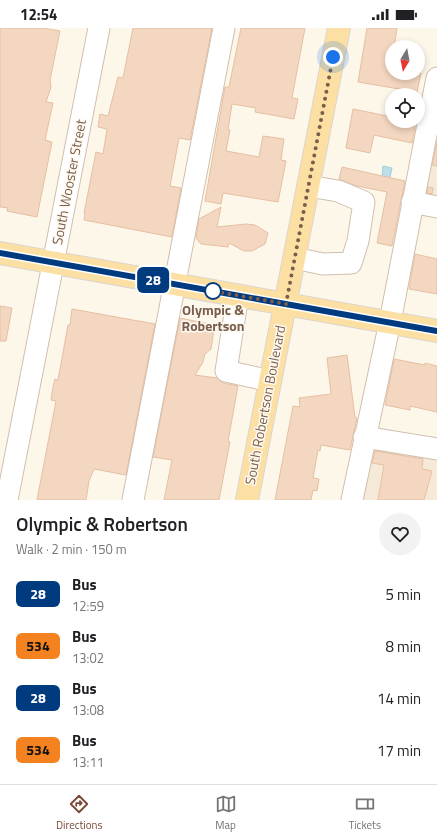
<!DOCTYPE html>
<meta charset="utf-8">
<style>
:root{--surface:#fff;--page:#f2f2f2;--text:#202124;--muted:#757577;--line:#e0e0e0;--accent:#7a4836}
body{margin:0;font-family:"Titillium Web",sans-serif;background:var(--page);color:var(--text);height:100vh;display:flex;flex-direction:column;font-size:15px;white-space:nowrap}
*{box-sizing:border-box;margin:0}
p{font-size:13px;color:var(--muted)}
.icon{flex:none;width:22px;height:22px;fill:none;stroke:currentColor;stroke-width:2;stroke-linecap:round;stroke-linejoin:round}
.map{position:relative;height:472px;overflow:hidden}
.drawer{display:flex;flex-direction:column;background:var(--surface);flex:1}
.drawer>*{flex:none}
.badge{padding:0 8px;border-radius:6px;font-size:14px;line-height:26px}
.needle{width:26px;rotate:190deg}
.fabs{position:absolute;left:385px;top:12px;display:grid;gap:8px}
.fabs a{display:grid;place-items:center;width:40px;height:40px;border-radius:50%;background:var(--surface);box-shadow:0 2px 6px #0003;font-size:20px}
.you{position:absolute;width:20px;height:20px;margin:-10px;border:3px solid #fff;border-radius:50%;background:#1a73e8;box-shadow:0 0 0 6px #1a73e833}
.map>.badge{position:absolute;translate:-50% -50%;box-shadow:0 0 0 2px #fff}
.round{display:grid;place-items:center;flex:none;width:42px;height:42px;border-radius:21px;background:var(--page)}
.head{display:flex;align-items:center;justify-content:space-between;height:68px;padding:0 16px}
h1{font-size:19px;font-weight:600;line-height:30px}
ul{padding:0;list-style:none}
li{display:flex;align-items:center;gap:12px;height:52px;padding:0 16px}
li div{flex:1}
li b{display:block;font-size:15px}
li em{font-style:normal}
li .badge{min-width:44px;font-weight:700;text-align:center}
.status{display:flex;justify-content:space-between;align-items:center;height:28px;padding:0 20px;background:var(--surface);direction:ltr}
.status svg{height:11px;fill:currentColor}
.menu{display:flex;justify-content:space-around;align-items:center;height:56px;border-top:1px solid var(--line);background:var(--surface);font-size:11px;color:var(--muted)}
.menu a{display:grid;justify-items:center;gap:2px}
.menu .on{color:var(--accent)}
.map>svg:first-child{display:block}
</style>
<div class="status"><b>12:54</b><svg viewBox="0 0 49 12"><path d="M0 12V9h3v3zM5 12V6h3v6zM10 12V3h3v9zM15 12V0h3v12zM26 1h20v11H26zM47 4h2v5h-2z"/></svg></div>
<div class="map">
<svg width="437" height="472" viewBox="0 0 437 472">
<rect width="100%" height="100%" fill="#fdf7ea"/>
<!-- residential -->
<path fill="#f5e9d8" d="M437,68V177L416,173Z
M368,413L437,426V472H356Z"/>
<!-- water -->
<path fill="#bde0e8" stroke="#a3cfda" d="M383,138L392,140L387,163L382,150Z"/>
<!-- building -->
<path fill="#f3d7c1" stroke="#e7bfa1" d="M0,0H42L60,3L50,52L51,59L46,74L53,75L45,112L52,114L37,189L7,183L8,180L0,179Z
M133,0H212L190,112L179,110L174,137L170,158L181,160L172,209L84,192L85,185H84L96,124L103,126L107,101L98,99L100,86L108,88L118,49L123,50Z
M241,0H305L292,70L298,71L294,91L255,84L256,80L232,76L228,102H230L226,123L259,129L263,108L284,111L281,132L286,133L278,174L223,165L221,176L205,173L225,59H229Z
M367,0H397L394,19H392V45H421L417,64L358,54Z
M353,81L392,89V93H416L412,115L374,107L370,125L346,120Z
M437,113V138L432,137Z
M342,139L405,153L392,218L377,215L387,164L357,158L339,151Z
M428,159L433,160L432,166L427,165Z
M221,179L217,199L246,196L255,197L268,205L265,216L252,223H244L229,215L228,219L201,216L196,210L199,191Z
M415,226L437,231V266L409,261Z
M0,278L12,280L6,313H0Z
M72,281L155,296L126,447L94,441L89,453L86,472H37L56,373L51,372L53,359L55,351L58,352L68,297H70Z
M180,290L209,296L214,301L211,321L205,326L203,334L195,347L217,350L223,355L238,358L228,413L230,414L219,472H164L172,432L153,429Z
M347,327L355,389L357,390L350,422L321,417L320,423L318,422L313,450L319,451L317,463L313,462L311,472H275L293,378L300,379L299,370L331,366L327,330Z
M394,331L425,337V335L437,338V384L410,378V382L385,377Z
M375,423L423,431L422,441L432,443L424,472H378L384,437L372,435Z"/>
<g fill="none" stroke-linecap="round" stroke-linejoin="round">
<!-- minor casing -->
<g stroke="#d1bfae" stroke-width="23">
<path id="minor" d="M412,174L437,179
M294,230L323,236L351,235L358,213L364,174L338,163L308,158
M238,267L226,343L270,353
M364,409L437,421
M7,472L99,0
M133,472L224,0
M352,472L390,294L437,50"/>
</g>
<!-- major casing -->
<g stroke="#dcd5d0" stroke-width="24">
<path id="major" d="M0,225L437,303
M247,472L339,0"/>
</g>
<!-- minor -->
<use href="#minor" stroke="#fff" stroke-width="21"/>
<!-- major -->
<use href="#major" stroke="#fcdfa2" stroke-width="22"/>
</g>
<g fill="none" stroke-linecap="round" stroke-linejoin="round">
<!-- line casing -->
<g stroke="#fff" stroke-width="9">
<path id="line" d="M0,225L437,303"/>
</g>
<!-- line -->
<use href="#line" stroke="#003b80" stroke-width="6"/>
<!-- walk -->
<path stroke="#7a5e4c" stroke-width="4" stroke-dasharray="0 7.2" d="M213,263L207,262L286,276L333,29"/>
</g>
<!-- markers -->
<circle fill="#fff" stroke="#003b80" stroke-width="2" cx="213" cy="263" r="8"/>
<g text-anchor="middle" stroke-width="3" stroke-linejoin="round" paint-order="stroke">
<!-- street labels -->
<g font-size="14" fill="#7a5e4c" stroke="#fffaf1">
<text transform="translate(69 154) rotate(-79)" y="5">South Wooster Street</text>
<text transform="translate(265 377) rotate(-79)" y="5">South Robertson Boulevard</text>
</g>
<!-- stop labels -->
<g font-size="14" font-weight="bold" fill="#7a5e4c" stroke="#fffaf1">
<text x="213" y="287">Olympic &amp;<tspan x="213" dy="16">Robertson</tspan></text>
</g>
</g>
</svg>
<div class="fabs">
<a><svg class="needle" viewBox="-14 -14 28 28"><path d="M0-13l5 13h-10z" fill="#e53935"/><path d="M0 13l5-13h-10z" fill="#757577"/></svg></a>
<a><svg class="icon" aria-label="locate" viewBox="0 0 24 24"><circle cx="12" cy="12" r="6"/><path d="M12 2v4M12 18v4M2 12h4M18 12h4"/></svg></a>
</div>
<div class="you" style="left:333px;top:29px"></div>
<b class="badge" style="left:153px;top:252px;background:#003b80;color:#fff">28</b>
</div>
<section class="drawer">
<div class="head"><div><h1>Olympic &amp; Robertson</h1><p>Walk · 2 min · 150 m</p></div><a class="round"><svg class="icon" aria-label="heart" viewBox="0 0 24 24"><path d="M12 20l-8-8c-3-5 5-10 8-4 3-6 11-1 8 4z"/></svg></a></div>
<ul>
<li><span class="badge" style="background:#003b80;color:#fff">28</span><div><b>Bus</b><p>12:59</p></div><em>5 min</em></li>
<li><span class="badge" style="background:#f58220;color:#111">534</span><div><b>Bus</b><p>13:02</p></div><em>8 min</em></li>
<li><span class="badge" style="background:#003b80;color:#fff">28</span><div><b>Bus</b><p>13:08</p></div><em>14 min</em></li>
<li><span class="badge" style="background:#f58220;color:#111">534</span><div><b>Bus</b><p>13:11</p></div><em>17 min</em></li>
</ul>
</section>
<nav class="menu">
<a class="on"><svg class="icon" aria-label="directions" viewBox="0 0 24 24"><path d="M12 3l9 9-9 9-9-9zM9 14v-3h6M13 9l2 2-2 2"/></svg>Directions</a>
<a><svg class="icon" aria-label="map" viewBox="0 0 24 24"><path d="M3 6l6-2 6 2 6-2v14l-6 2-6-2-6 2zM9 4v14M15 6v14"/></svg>Map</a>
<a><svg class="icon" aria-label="tickets" viewBox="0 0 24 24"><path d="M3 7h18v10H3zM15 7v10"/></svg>Tickets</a>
</nav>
